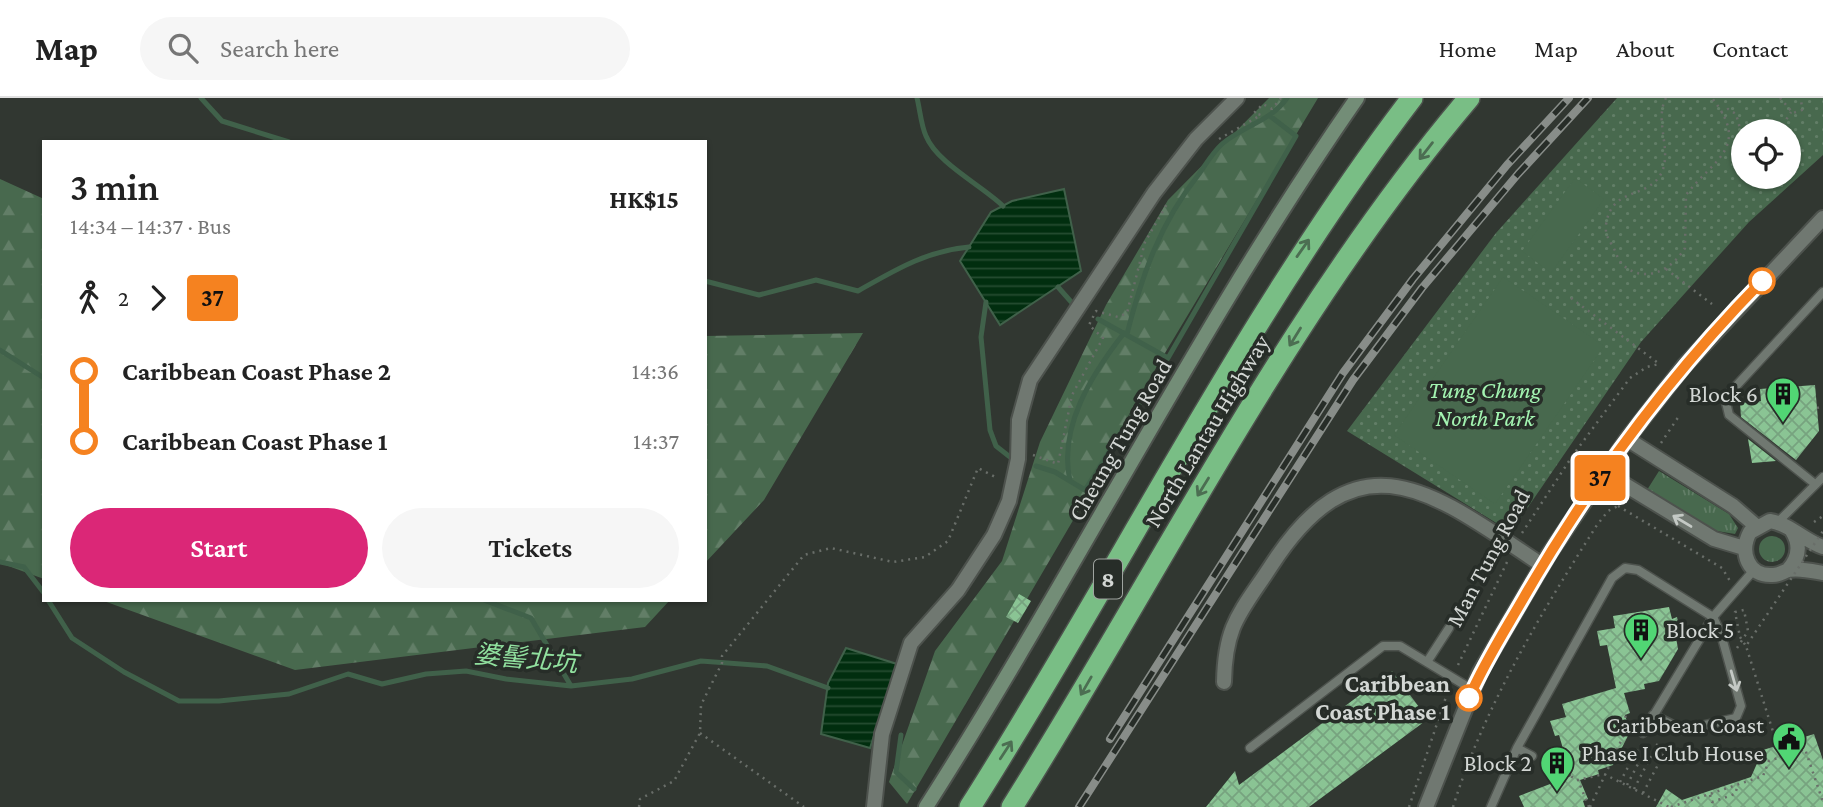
<!DOCTYPE html>
<meta charset="utf-8">
<style>
:root{--surface:#fff;--page:#f6f6f6;--text:#222;--muted:#767676;--line:#e0e0e0;--accent:#db2777}
body{margin:0;font-family:"Crimson Pro","Noto Sans TC",serif;background:var(--page);color:var(--text);height:100vh;display:flex;flex-direction:column;font-size:26px;white-space:nowrap}
*{box-sizing:border-box;margin:0}
p{font-size:23px;color:var(--muted)}
.icon{flex:none;width:38px;height:38px;fill:none;stroke:currentColor;stroke-width:2;stroke-linecap:round;stroke-linejoin:round}
.map{position:relative;flex:1;overflow:hidden}
.drawer{position:absolute;left:42px;top:42px;width:665px;height:462px;display:flex;flex-direction:column;background:var(--surface);border-radius:0px;box-shadow:0 2px 5px #0004}
.drawer>*{flex:none}
.badge{padding:0 14px;border-radius:5px;font-size:24px;line-height:46px}
.buttons{position:absolute;left:1731px;top:21px;display:grid;gap:14px}
.buttons a{display:grid;place-items:center;width:70px;height:70px;border-radius:50%;background:var(--surface);box-shadow:0 2px 5px #0004;font-size:35px}
.map>.badge{position:absolute;translate:-50% -50%;box-shadow:0 0 0 4px #fff}
.legs{display:flex;align-items:center;gap:10px;height:77px;padding:0 28px;font-size:23px}
.legs p{margin-inline-start:auto}
.headline{display:flex;align-items:center;justify-content:space-between;height:119px;padding:0 28px}
h1{font-size:38px;font-weight:600;line-height:52px}
.button{display:flex;gap:14px;margin-top:auto;padding:14px 28px}
.button a{flex:1;height:80px;border-radius:42px;background:var(--accent);color:#fff;font-size:28px;font-weight:600;line-height:80px;text-align:center}
.button a+a{background:var(--page);color:var(--text)}
ul{padding:0 28px;list-style:none}
li{display:flex;align-items:center;gap:24px;height:70px;font-size:26px}
li i{display:grid;place-items:center;width:10px;height:100%;margin:0 9px;background:currentColor}
li i::after{content:'';width:18px;height:18px;margin:-9px;border:5px solid;border-radius:50%;background:var(--surface)}
li p{margin-inline-start:auto}
li:first-child i{background:linear-gradient(#0000 50%,currentColor 0)}
li:last-child i{background:linear-gradient(currentColor 50%,#0000 0)}
header{display:flex;align-items:center;gap:42px;box-sizing:border-box;height:98px;padding:0 35px;background:var(--surface);border-bottom:2px solid var(--line)}
header strong{font-size:33px}
nav{display:flex;gap:38px;margin-inline-start:auto;font-size:24px}
.search{width:490px;height:63px;background:var(--page);display:flex;align-items:center;gap:18px;box-sizing:border-box;padding:0 24px;border-radius:38px;color:var(--muted);font-size:26px}
.map>svg:first-child{display:block}
</style>
<header>
<strong>Map</strong>
<div class="search"><svg class="icon" aria-label="search" viewBox="0 0 24 24"><circle cx="10" cy="10" r="6"/><path d="M15 15l6 6"/></svg>Search here</div>
<nav><a>Home</a><a>Map</a><a>About</a><a>Contact</a></nav>
</header>
<div class="map">
<svg width="1823" height="709" viewBox="0 0 1823 709">
<defs>
<pattern id="grass-tufts" width="24" height="20" patternUnits="userSpaceOnUse" patternTransform="scale(1.75)"><rect width="24" height="20" fill="#48694e"/><path d="M3 7l-1-3M5 7V3M7 7l1-3M15 17l-1-3M17 17v-4M19 17l1-3" fill="none" stroke="#627e67"/></pattern>
<pattern id="forest-firs" width="22" height="20" patternUnits="userSpaceOnUse" patternTransform="scale(1.75)"><rect width="22" height="20" fill="#48694e"/><path d="M5 1l3.5 6h-7zM16 11l3.5 6h-7z" fill="#627e67"/></pattern>
<pattern id="park-dots" width="8" height="8" patternUnits="userSpaceOnUse" patternTransform="scale(1.75)"><rect width="8" height="8" fill="#48694e"/><path d="M2 2h.1M6 6h.1" fill="none" stroke="#627e67" stroke-width="1.8" stroke-linecap="round"/></pattern>
<pattern id="water-rules" width="6" height="5" patternUnits="userSpaceOnUse" patternTransform="scale(1.75)"><rect width="6" height="5" fill="#012e0f"/><path d="M0 2.5h6" fill="none" stroke="#254c31"/></pattern>
<pattern id="building-cross-hatch" width="8" height="8" patternUnits="userSpaceOnUse" patternTransform="scale(1.75)"><rect width="8" height="8" fill="#8ac494"/><path d="M0 0l8 8M0 8l8-8" fill="none" stroke="#77a37f"/></pattern>
</defs>
<rect width="100%" height="100%" fill="#313731"/>
<!-- grass -->
<path fill="url(#grass-tufts)" d="M1659,373L1729,416L1738,430L1735,436L1717,433L1647,392Z
M1759 451a13 13 0 1 1 26 0a13 13 0 1 1-26 0Z"/>
<!-- forest -->
<path fill="url(#forest-firs)" d="M1269,0H1318L1135,305L1075,419L907,706L889,684L935,553L1002,463L1040,344L1106,207L1168,102Z
M0,81L44,101V481L0,465Z
M863,235L764,402L705,465V238Z
M101,502H670L645,529L295,572Z"/>
<!-- park -->
<path fill="url(#park-dots)" fill-rule="evenodd" d="M1617,0H1823V57L1749,124L1641,244L1511,434L1347,333L1496,135ZM1743,33H1788V79H1743Z"/>
<!-- pitch -->
<path fill="#48694e" d="M1575,80L1604,101L1551,175L1522,153Z
M1503,179L1604,248L1495,406L1394,337Z"/>
<!-- water -->
<path fill="url(#water-rules)" stroke="#40614a" stroke-width="2" d="M1064,91L1081,173L1000,227L960,163L991,114L1012,103Z
M846,550L897,566L870,650L821,636L828,585Z"/>
<g fill="none" stroke-linecap="round" stroke-linejoin="round">
<!-- stream -->
<path stroke="#40614a" stroke-width="5" d="M201,0L222,23L289,44
M917,0C920,12 921,27 926,38C937,65 981,87 1003,108
M705,183L759,197L816,182L858,193C895,172 926,153 969,149
M1058,189L1073,206
M986,204L981,239L990,332L996,348L1010,359
M1098,221L1168,260
M1127,236C1142,177 1160,125 1199,76C1206,66 1213,54 1222,46C1243,28 1271,23 1287,0
M0,252L44,280
M1036,368L1055,374L1085,392L1168,260L1296,38L1270,18
M1070,383C1058,329 1092,276 1124,235
M0,464L24,469L44,495
M48,502L72,540L124,574L179,603H219L289,596L348,576L382,586L426,576L466,573L506,581L571,588L632,581L701,563L767,568L828,590
M484,502L531,520L571,588
M901,637L896,674L914,691"/>
</g>
<!-- building -->
<path fill="url(#building-cross-hatch)" d="M1815,287L1819,333L1796,362L1741,319L1740,305L1761,303L1760,291Z
M1748,341L1776,363L1752,365Z
M1019,496L1031,503L1018,525L1006,519Z
M1669,509L1672,521L1677,519L1680,532L1675,533L1678,551L1659,583L1644,586L1645,591L1624,595L1630,615L1625,617L1630,634L1613,667L1598,672L1599,676L1580,682L1588,701L1583,703L1585,709H1524L1519,698L1571,678L1559,637L1555,638L1550,623L1566,619L1562,606L1616,590L1607,547L1600,548L1597,533L1615,530L1613,518Z
M1392,573L1428,621L1309,709H1206L1235,673L1239,687Z
M1814,636L1823,662V709H1656L1666,691L1682,702L1751,679L1763,652Z"/>
<g fill="none" stroke-linecap="round" stroke-linejoin="round">
<!-- service casing -->
<g stroke="#4d524d" stroke-width="11">
<path id="service" d="M1815,386L1729,317L1725,300L1823,194
M1778,424L1823,379
M1427,564L1449,530
M1643,635L1713,519L1754,472
M1250,650L1383,548H1400L1473,592
M1517,650L1532,658
M1491,709L1517,650L1612,480L1625,470L1638,472L1713,519L1721,536L1741,608L1736,620L1683,632L1653,617"/>
</g>
<!-- minor casing -->
<g stroke="#4d524d" stroke-width="18">
<path id="minor" d="M1627,341L1733,408L1756,428
M1604,374L1714,441L1744,450
M1823,449C1804,443 1790,426 1770,423L1750,434C1739,454 1748,479 1773,477C1780,477 1784,473 1789,472C1800,470 1812,473 1823,475
M1788,472C1799,460 1801,447 1792,433
M1224,584C1225,526 1241,514 1271,468C1360,330 1436,397 1542,467
M874,709L882,636L911,545L958,492L994,437L1009,403L1018,361L1019,322L1030,282L1154,95L1196,41L1237,0"/>
</g>
<!-- tertiary casing -->
<g stroke="#4d524d" stroke-width="18">
<path id="tertiary" d="M1426,709L1480,574L1549,456L1627,341L1684,268L1823,120"/>
</g>
<!-- secondary casing -->
<g stroke="#4d524d" stroke-width="18">
<path id="secondary" d="M926,709C1075,476 1199,227 1357,0"/>
</g>
<!-- motorway casing -->
<g stroke="#4d524d" stroke-width="24">
<path id="motorway" d="M970,709C1120,473 1242,223 1412,0
M1012,709C1162,471 1287,215 1469,0"/>
</g>
<!-- path -->
<path stroke="#696e69" stroke-width="2.5" stroke-dasharray="2 5" stroke-linecap="butt" d="M1666,0C1653,24 1675,56 1659,79C1643,101 1611,90 1606,127C1605,136 1608,140 1612,147C1616,153 1617,161 1622,166C1644,187 1672,172 1685,150L1686,97C1712,62 1752,50 1712,0
M1780,0L1793,15L1802,12L1801,0
M1721,15L1728,11L1736,16L1743,41
M1755,33L1760,23L1763,33
M1779,33L1791,14
M1219,41L1261,17L1254,15L1263,6L1272,11L1281,0
M1666,171L1712,206
M1571,200L1658,265
M1688,288L1696,293
M1817,310L1823,308
M1661,345L1679,318
M1033,357L1058,366L1072,297L1103,240L1089,227L1096,213L1118,219L1127,215L1145,144L1167,106
M1618,408L1722,470L1730,483
M1814,424L1823,418
M1522,435L1573,357L1630,280L1647,269L1659,266
M1737,550L1748,533L1744,512L1735,514L1740,539
M1458,567L1508,462
M700,635L804,709
M1570,678L1561,659L1551,662L1545,672L1548,681L1552,683L1570,678L1578,682
M1620,684L1640,647
M1627,687L1648,647
M1634,691L1659,643
M1643,695L1668,648
M1710,697L1712,704L1735,696L1738,687
M639,709L640,701L674,683L700,635L701,607L722,565V558L804,457L831,450L893,464L925,459L948,443L978,370L997,380
M1409,709L1448,593
M1453,709C1484,609 1541,515 1597,427L1608,413L1618,408
M1589,709L1578,682L1604,676L1669,709
M1590,709L1628,628L1625,617
M1671,709L1763,678L1769,663L1805,651L1823,704"/>
<!-- service -->
<use href="#service" stroke="#707871" stroke-width="8"/>
<!-- minor -->
<use href="#minor" stroke="#707871" stroke-width="14"/>
<!-- tertiary -->
<use href="#tertiary" stroke="#707871" stroke-width="14"/>
<!-- secondary -->
<use href="#secondary" stroke="#738d77" stroke-width="14"/>
<!-- motorway -->
<use href="#motorway" stroke="#79be85" stroke-width="21"/>
<!-- rail casing -->
<g stroke="#888d89" stroke-width="8">
<path id="rail" d="M1110,641L1343,275L1413,181L1507,67L1569,0
M1079,709L1353,282L1422,190L1518,76L1588,0"/>
</g>
<!-- rail -->
<use href="#rail" stroke="#272d28" stroke-width="5" stroke-dasharray="16" stroke-linecap="butt"/>
<!-- path-bridge -->
<path stroke="#696e69" stroke-width="2.5" stroke-dasharray="2 5" stroke-linecap="butt" d="M1740,539L1746,548
M1781,659L1746,548L1823,433"/>
</g>
<!-- one-way arrows -->
<defs><path id="oneway-shaft" d="M-6 0H5M1.5-3L5.5 0L1.5 3" fill="none" stroke-width="1.6" stroke-linecap="round" stroke-linejoin="round" transform="scale(1.75)"/></defs>
<g stroke="#4c6e52">
<use href="#oneway-shaft" transform="translate(1426 53) rotate(128)"/>
<use href="#oneway-shaft" transform="translate(1303 150) rotate(-55)"/>
<use href="#oneway-shaft" transform="translate(1295 239) rotate(122)"/>
<use href="#oneway-shaft" transform="translate(1203 389) rotate(122)"/>
<use href="#oneway-shaft" transform="translate(1086 588) rotate(120)"/>
<use href="#oneway-shaft" transform="translate(1006 652) rotate(-57)"/>
</g>
<g stroke="#c4c9c5">
<use href="#oneway-shaft" transform="translate(1682 423) rotate(-149)"/>
<use href="#oneway-shaft" transform="translate(1734 583) rotate(74)"/>
</g>
<g fill="none" stroke-linecap="round" stroke-linejoin="round">
<!-- line-1 casing -->
<g stroke="#fff" stroke-width="16">
<path id="line-1" d="M1469,600C1484,565 1504,534 1523,501C1589,386 1669,278 1762,183"/>
</g>
<!-- line-1 -->
<use href="#line-1" stroke="#f58220" stroke-width="10"/>
</g>
<!-- icons -->
<defs>
<g id="building-pin" transform="scale(1.75)"><path d="M0 17L-7.5 6A9.5 9.5 0 1 1 7.5 6Z" fill="#51d674" stroke="#272d28"/><path d="M-4-6H4V6H1V3H-1V6H-4ZM-2.5-4.3h1.7v1.8h-1.7ZM.8-4.3h1.7v1.8H.8ZM-2.5-1h1.7V.8h-1.7ZM.8-1h1.7V.8H.8Z" fill="#111"/></g>
<g id="civic-pin" transform="scale(1.75)"><path d="M0 17L-7.5 6A9.5 9.5 0 1 1 7.5 6Z" fill="#51d674" stroke="#272d28"/><path d="M-.6-6.5H3V-4.5H.6V-3L4-1V1h2V6H-6V1h2V-1L-.6-3ZM-1.2 2.5V6h2.4V2.5Z" fill="#111"/></g>
</defs>
<g fill-rule="evenodd">
<use href="#building-pin" x="1783" y="296"/>
<use href="#building-pin" x="1641" y="532"/>
<use href="#civic-pin" x="1789" y="641"/>
<use href="#building-pin" x="1557" y="665"/>
</g>
<!-- markers -->
<g fill="#fff" stroke="#f58220" stroke-width="3.5">
<circle cx="1762" cy="183" r="12"/>
<circle cx="1469" cy="600" r="12"/>
</g>
<g text-anchor="middle" stroke-width="7" stroke-linejoin="round" paint-order="stroke">
<!-- shield labels -->
<rect fill="#272d28" stroke="#9fa4a0" stroke-width="2" x="1094" y="461.5" width="28" height="39" rx="5"/>
<g font-size="23" font-weight="bold" fill="#d3d7d4">
<text x="1108" y="489">8</text>
</g>
<!-- park labels -->
<g font-size="24" font-style="italic" fill="#a3f4b1" stroke="#272d28">
<text x="1485" y="300">Tung Chung<tspan x="1485" dy="28">North Park</tspan></text>
</g>
<!-- poi labels -->
<g font-size="24" fill="#d3d7d4" stroke="#272d28" text-anchor="end">
<text x="1758" y="304">Block 6</text>
<text x="1666" y="540" text-anchor="start">Block 5</text>
<text x="1764" y="635">Caribbean Coast<tspan x="1764" dy="28">Phase I Club House</tspan></text>
<text x="1532" y="673">Block 2</text>
</g>
<!-- street labels -->
<g font-size="24" fill="#d3d7d4" stroke="#272d28">
<text transform="translate(1207 333) rotate(-59)" y="8">North Lantau Highway</text>
<text transform="translate(1120 342) rotate(-60)" y="8">Cheung Tung Road</text>
<text transform="translate(1488 460) rotate(-62)" y="8">Man Tung Road</text>
</g>
<!-- stop labels -->
<g font-size="24" font-weight="bold" fill="#d3d7d4" stroke="#272d28" text-anchor="end">
<text x="1450" y="594">Caribbean<tspan x="1450" dy="28">Coast Phase 1</tspan></text>
</g>
<!-- water labels -->
<g font-size="26" font-style="italic" fill="#91e19f" stroke="#272d28">
<text transform="translate(526 560) rotate(5)" y="9">婆髻北坑</text>
</g>
</g>
</svg>
<div class="buttons">
<a><svg class="icon" aria-label="locate" viewBox="0 0 24 24"><circle cx="12" cy="12" r="6"/><path d="M12 2v4M12 18v4M2 12h4M18 12h4"/></svg></a>
</div>
<b class="badge" style="left:1600px;top:380px;background:#f58220;color:#111">37</b>
<section class="drawer">
<div class="headline"><div><h1>3 min</h1><p>14:34 – 14:37 · Bus</p></div><b>HK$15</b></div>
<div class="legs"><svg class="icon" aria-label="walk" viewBox="0 0 24 24"><circle cx="13" cy="4" r="2"/><path d="M13 8l-2 6 4 7M11 14l-3 7M7 12l3-4h3l4 4"/></svg>2<svg class="icon" aria-label="forward" viewBox="0 0 24 24"><path d="M9 5l7 7-7 7"/></svg><b class="badge" style="background:#f58220;color:#111">37</b></div>
<ul>
<li><i style="color:#f58220"></i><b>Caribbean Coast Phase 2</b><p>14:36</p></li>
<li><i style="color:#f58220"></i><b>Caribbean Coast Phase 1</b><p>14:37</p></li>
</ul>
<div class="button"><a>Start</a><a>Tickets</a></div>
</section>
</div>
